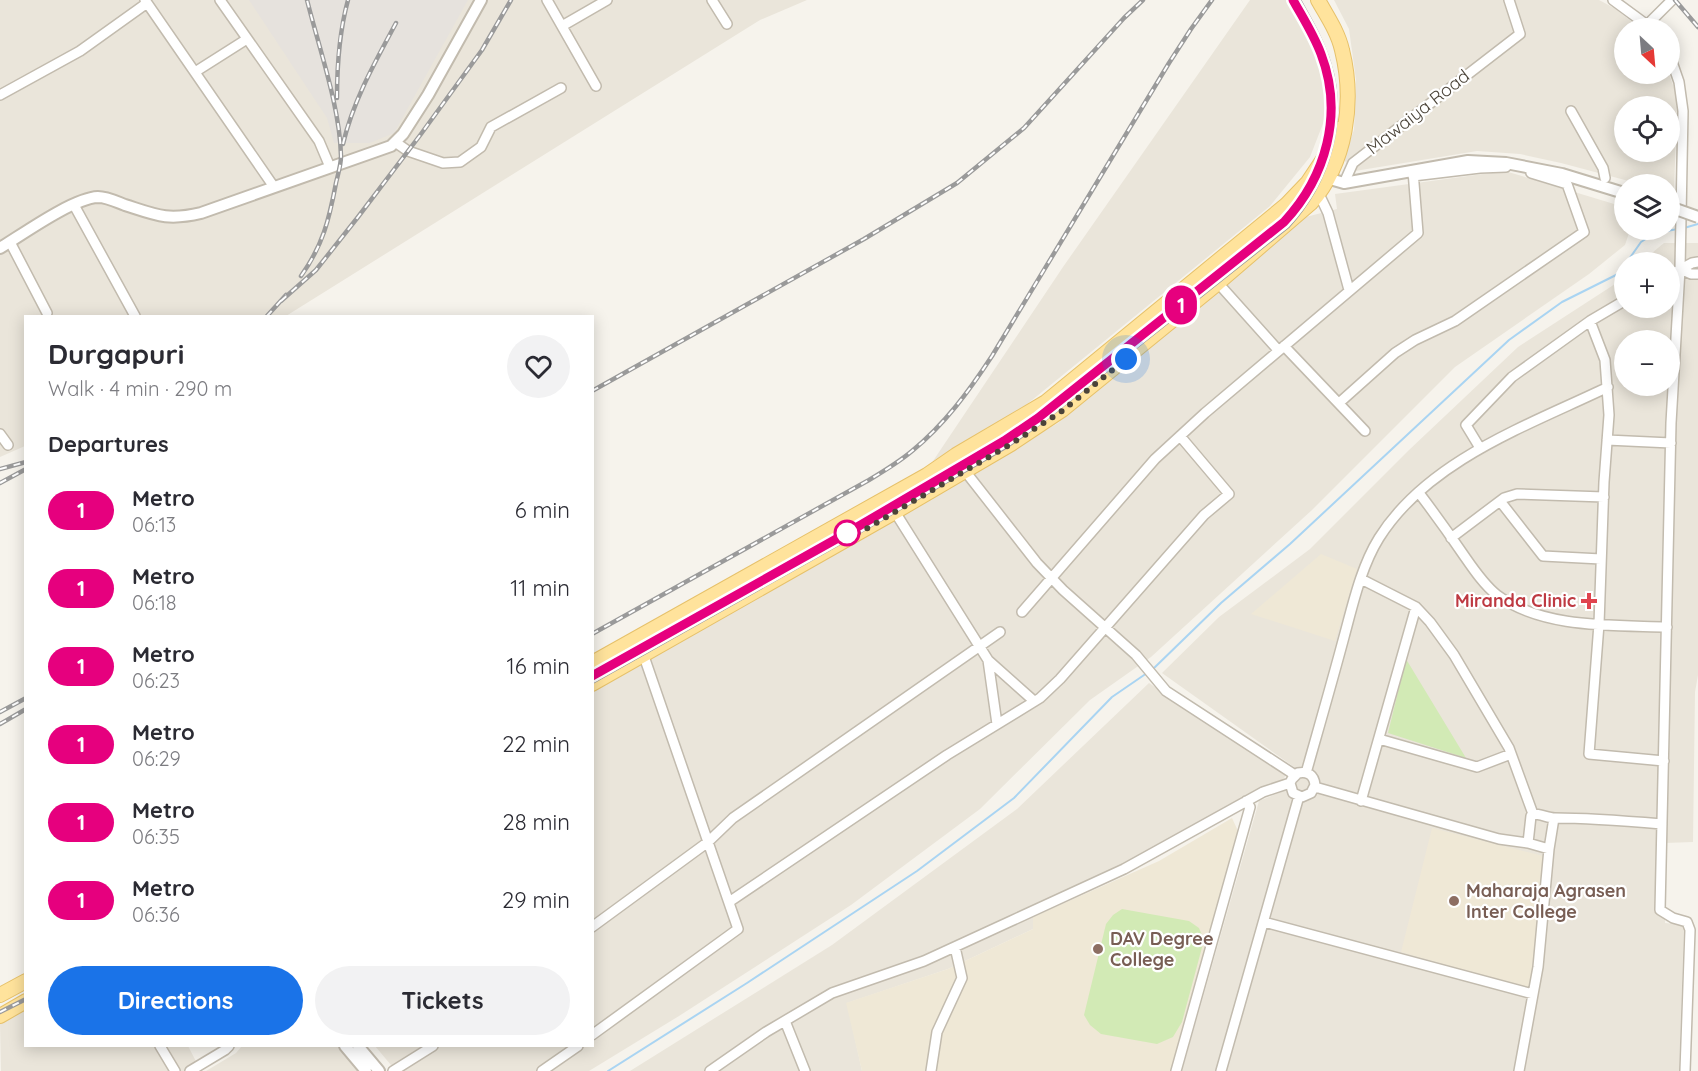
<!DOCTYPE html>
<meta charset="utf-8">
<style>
:root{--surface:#fff;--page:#f2f2f3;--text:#2b2b33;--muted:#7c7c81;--accent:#1a73e8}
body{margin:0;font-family:Quicksand,sans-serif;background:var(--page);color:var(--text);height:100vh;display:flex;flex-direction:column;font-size:22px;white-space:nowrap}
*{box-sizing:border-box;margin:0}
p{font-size:20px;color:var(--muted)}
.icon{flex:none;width:33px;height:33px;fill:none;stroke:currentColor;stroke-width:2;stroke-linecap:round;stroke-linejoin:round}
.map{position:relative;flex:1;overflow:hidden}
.side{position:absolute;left:24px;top:315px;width:570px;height:732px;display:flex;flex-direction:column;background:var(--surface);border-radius:0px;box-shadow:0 3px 15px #0003}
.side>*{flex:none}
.badge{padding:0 12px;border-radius:20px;font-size:21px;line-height:39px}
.needle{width:39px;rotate:154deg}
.buttons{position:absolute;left:1614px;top:18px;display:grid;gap:12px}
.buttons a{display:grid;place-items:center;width:66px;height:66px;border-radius:50%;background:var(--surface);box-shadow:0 3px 15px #0003;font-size:30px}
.you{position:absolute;width:30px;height:30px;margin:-15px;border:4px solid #fff;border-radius:50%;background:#1a73e8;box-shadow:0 0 0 9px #1a73e833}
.map>.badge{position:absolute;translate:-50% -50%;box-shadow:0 0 0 3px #fff}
h2{padding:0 24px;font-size:22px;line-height:54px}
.round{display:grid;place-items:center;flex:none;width:63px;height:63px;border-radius:32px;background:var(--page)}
.summary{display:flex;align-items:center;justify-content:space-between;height:102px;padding:0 24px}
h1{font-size:28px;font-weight:800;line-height:45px}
.button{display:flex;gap:12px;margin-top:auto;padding:12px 24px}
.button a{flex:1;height:69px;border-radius:36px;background:var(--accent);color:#fff;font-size:24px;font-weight:800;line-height:69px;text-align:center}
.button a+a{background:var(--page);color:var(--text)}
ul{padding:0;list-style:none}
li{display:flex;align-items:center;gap:18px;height:78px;padding:0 24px}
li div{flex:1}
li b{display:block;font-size:22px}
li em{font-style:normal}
li .badge{min-width:66px;font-weight:700;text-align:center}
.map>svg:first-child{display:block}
</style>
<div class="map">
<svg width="1698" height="1071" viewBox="0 0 1698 1071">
<rect width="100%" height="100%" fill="#f6f3ec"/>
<!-- residential -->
<path fill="#eae5da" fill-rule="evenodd" d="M0,0H807L760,20L286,316H26L25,446L0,457Z
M1250,0H1294L1314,34L1327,83L1324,121L1310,157L1270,206L1026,405L933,461L1063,267Z
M1334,0H1599L1614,8L1640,28H1624V74H1669L1677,96L1674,194L1670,193V184H1640L1561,163L1520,154L1477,151L1355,171L1343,159L1354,130L1356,80L1349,29ZM1624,106H1670V152H1624Z
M1505,171L1624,207V230H1630L1625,245L1589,274L1455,367L1312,510L1151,657L1090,700L980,809L851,905L679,1016L589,1071H396L375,1046H592L593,691L774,589L1058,423L1217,290L1294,220L1337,209L1335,194Z
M1664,243H1698V675L1695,692L1693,842L1665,843V923L1684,925L1679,1071H1182L1259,801L1284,791L1294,767L1162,673L1219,617L1310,549L1409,450L1518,347L1612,286L1624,276V308H1670V262H1641ZM1624,340H1670V386H1624Z
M1149,683L1286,775L1282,781L1232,803L1118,866L1029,908L1033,917V929L948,969L847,1003L862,1071H630L832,945L1017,809Z
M25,1008L26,1046H188L201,1071H1L0,1023Z
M242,1046H339L359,1071H206L236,1053Z"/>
<!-- industrial -->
<path fill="#e6e2dd" d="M249,0H468L394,133L370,143H334L327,118Z"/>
<!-- education -->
<path fill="#efe8d6" d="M1321,554L1357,569L1335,641L1251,614Z
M1232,818L1238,831L1171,1071H862L846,1003L948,969L1033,929V917L1159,861Z
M1432,828L1543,856L1530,989L1401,952Z"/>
<!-- green -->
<path fill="#d2eab5" d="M1406,659L1466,758L1388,733Z
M1122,909L1189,921L1199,928L1204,940L1182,1022L1173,1037L1157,1044L1101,1034L1090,1025L1084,1015L1106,924L1113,915Z"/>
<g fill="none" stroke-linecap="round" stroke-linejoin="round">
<!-- stream -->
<path stroke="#a9d4f2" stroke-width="2" d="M1684,228L1698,224
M1627,262L1641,242L1655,233L1678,229
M1152,670L1221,603L1290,544L1509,340L1562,302L1618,274L1624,266
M608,1071L747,983L917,871L1014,798L1112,697L1147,673"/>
<!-- minor casing -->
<g stroke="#c2bbae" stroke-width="12">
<path id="minor" d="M145,0L274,187
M220,0L319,141L330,167
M547,0L596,86
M712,0L727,24
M1613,0L1647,25
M562,26L607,0
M1650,28L1647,25L1672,0
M1670,56L1679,82L1683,111L1680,269L1671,423L1660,910L1673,918L1687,922L1690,930L1685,1071
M195,72L247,39
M0,95L80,51L147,3
M1571,111L1603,168L1605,178
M395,142L408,151L443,163L460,162L481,147L491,127L561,88
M1413,176L1480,168L1506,167
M1344,183L1353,163L1520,34L1509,0
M1319,194L1328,213L1349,290
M74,205L135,316
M10,242L47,313
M1680,269L1691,274H1698
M1670,275L1692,263L1698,262
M1218,283L1278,350
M1590,321L1605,360L1609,415L1604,482L1599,624L1589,754L1664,761
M1284,346L1365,431
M1339,403L1395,353L1415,340L1455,321L1584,232L1567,184L1531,173
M0,434L8,445
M1607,440L1671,443
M1480,448L1466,425L1512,377L1590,321L1624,301
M956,455L965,471L1037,563L1063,590L1136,655L1166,691L1295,775
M1419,493C1435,514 1450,535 1465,557C1474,570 1485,586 1497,595C1543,629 1614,625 1667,627
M1500,501L1543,556L1601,559
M895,512L988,660L1034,701
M1451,538L1504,498L1517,494L1604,497
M1361,579L1416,607L1430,622L1454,655L1509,748L1533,814L1531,816L1528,843
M1022,612L1155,459L1205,413L1418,233L1413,171
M988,660L997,724
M1379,739L1477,767L1511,754
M1306,773C1319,727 1332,682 1344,637C1353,604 1361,567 1379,538C1428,460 1529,425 1608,387
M1315,787L1499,839L1528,843L1549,849
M1361,801L1416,607
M1533,814C1541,814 1548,818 1555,818C1590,818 1626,821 1662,824
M729,902L947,755L1040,698L1060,679L1204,515L1229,494L1180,436
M1264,922L1533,994
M592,927L708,842L733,818L1000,632
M785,1021L805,1071
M592,1035L738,929L638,639
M160,1046L175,1071
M190,1071L225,1050L229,1046
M393,1071L433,1046
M542,1071L578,1046
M710,1071L766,1032L832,993L924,961L1011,921L1124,869L1263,792L1290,783L1292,779L1298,773C1308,771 1314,775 1315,785L1311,793L1302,797L1293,793L1290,783
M931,1071L937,1032L962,978L955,947
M1176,1071L1250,807L1246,801
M1221,1071L1299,796
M1519,1071L1538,967L1549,849L1554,818"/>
</g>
<!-- tertiary casing -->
<g stroke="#c2bbae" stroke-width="14">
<path id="tertiary" d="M1323,177L1344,183L1468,161L1506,163L1562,174L1624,193
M0,248C23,234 73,198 98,197C107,197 117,202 125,205C156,215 167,221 201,213L391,146L403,134L428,95L481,0
M345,1046L366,1071
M358,1046L379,1071"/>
</g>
<!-- primary casing -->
<g stroke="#e6c16a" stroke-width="16">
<path id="primary" d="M592,663L927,475L956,455L1046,402L1286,205L1308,182L1338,137V129
M592,684L895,512L1011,444L1062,410L1218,283L1311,203C1346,163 1355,102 1342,50C1338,32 1327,16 1318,0
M0,995L26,981
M0,1016L26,1001"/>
</g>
<!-- minor -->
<use href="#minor" stroke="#fff" stroke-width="9"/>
<!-- tertiary -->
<use href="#tertiary" stroke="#fff" stroke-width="10"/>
<!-- primary -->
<use href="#primary" stroke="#ffe39c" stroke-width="14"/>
<!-- rail casing -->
<g stroke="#9a9a9a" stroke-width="4.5">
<path id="rail" d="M1675,0L1698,27
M337,98C337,64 339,33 348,0
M343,144C353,101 375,62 396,23
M301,276C323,245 329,220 336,183C338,174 341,165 341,156C340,107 319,48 307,0
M281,301L316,270L358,217L421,134L482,50L511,0
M267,316L286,295
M592,391L864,239L957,183L1024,128L1124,18L1143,0
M0,469L26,462
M0,483L26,469
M592,634L869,480C884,471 899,462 912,451C945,424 969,391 992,356L1169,63L1191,29L1212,0
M592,682L850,537L1007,446L1041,422L1288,226C1328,182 1347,121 1329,63C1322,40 1310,20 1299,0
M0,712L26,698
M0,724L26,709
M0,1012L26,999"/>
</g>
<!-- rail -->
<use href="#rail" stroke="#fff" stroke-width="2" stroke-dasharray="7" stroke-linecap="butt"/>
<!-- tertiary-bridge casing -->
<g stroke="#c2bbae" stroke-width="14" stroke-linecap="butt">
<path id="tertiary-bridge" d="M1670,207L1698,217"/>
</g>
<!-- tertiary-bridge -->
<use href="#tertiary-bridge" stroke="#fff" stroke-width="10"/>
</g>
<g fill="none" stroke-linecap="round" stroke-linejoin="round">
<!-- line casing -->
<g stroke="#fff" stroke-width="14">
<path id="line" d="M592,676L847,533L1004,441L1038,418L1284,222C1326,177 1344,114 1321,54C1314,35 1303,18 1293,0"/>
</g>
<!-- line -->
<use href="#line" stroke="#e6007e" stroke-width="9"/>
<!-- walk -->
<path stroke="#4b4439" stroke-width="6" stroke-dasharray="0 10.8" d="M847,533H859L1011,444L1062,411L1126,359"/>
</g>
<!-- markers -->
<circle fill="#fff" stroke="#e6007e" stroke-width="3" cx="847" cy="533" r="12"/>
<path fill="#e0444e" stroke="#fff" stroke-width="2" d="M1586 592h6v6h6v6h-6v6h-6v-6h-6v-6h6z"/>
<g fill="#8d6e63" stroke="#fff" stroke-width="2">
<circle cx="1454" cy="901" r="6"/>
<circle cx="1098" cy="949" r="6"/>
</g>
<g text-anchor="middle" stroke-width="4.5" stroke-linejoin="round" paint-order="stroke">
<!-- street labels -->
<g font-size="18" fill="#4b4439" stroke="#fff">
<text transform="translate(1418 112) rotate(-38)" y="6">Mawaiya Road</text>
</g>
<!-- health labels -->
<g font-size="18" font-weight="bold" fill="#be3a42" stroke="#fff" text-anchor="end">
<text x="1576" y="607">Miranda Clinic</text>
</g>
<!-- education labels -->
<g font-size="18" font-weight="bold" fill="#785e54" stroke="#fff" text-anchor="start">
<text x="1466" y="897">Maharaja Agrasen<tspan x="1466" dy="21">Inter College</tspan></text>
<text x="1110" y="945">DAV Degree<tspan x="1110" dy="21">College</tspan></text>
</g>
</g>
</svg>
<div class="buttons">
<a><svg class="needle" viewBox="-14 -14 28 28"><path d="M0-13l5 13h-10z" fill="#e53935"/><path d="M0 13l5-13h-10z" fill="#7c7c81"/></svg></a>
<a><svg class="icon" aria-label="locate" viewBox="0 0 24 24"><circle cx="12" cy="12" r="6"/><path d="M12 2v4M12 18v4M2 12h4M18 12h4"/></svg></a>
<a><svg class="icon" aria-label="layers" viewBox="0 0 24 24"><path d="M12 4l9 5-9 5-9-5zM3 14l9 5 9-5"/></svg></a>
<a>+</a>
<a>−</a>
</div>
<div class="you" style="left:1126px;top:359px"></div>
<b class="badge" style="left:1181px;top:305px;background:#e6007e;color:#fff">1</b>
<section class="side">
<div class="summary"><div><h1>Durgapuri</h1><p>Walk · 4 min · 290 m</p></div><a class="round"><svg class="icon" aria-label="heart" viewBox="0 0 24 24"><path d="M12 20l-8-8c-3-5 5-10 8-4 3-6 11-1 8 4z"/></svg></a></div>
<h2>Departures</h2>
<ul>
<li><span class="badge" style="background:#e6007e;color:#fff">1</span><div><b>Metro</b><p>06:13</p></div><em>6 min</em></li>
<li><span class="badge" style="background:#e6007e;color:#fff">1</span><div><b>Metro</b><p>06:18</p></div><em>11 min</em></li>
<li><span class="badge" style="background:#e6007e;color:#fff">1</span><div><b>Metro</b><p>06:23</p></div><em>16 min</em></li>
<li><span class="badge" style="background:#e6007e;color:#fff">1</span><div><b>Metro</b><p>06:29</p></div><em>22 min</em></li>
<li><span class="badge" style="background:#e6007e;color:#fff">1</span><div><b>Metro</b><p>06:35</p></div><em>28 min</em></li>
<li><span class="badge" style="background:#e6007e;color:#fff">1</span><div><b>Metro</b><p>06:36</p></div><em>29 min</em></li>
</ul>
<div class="button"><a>Directions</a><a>Tickets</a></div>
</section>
</div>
